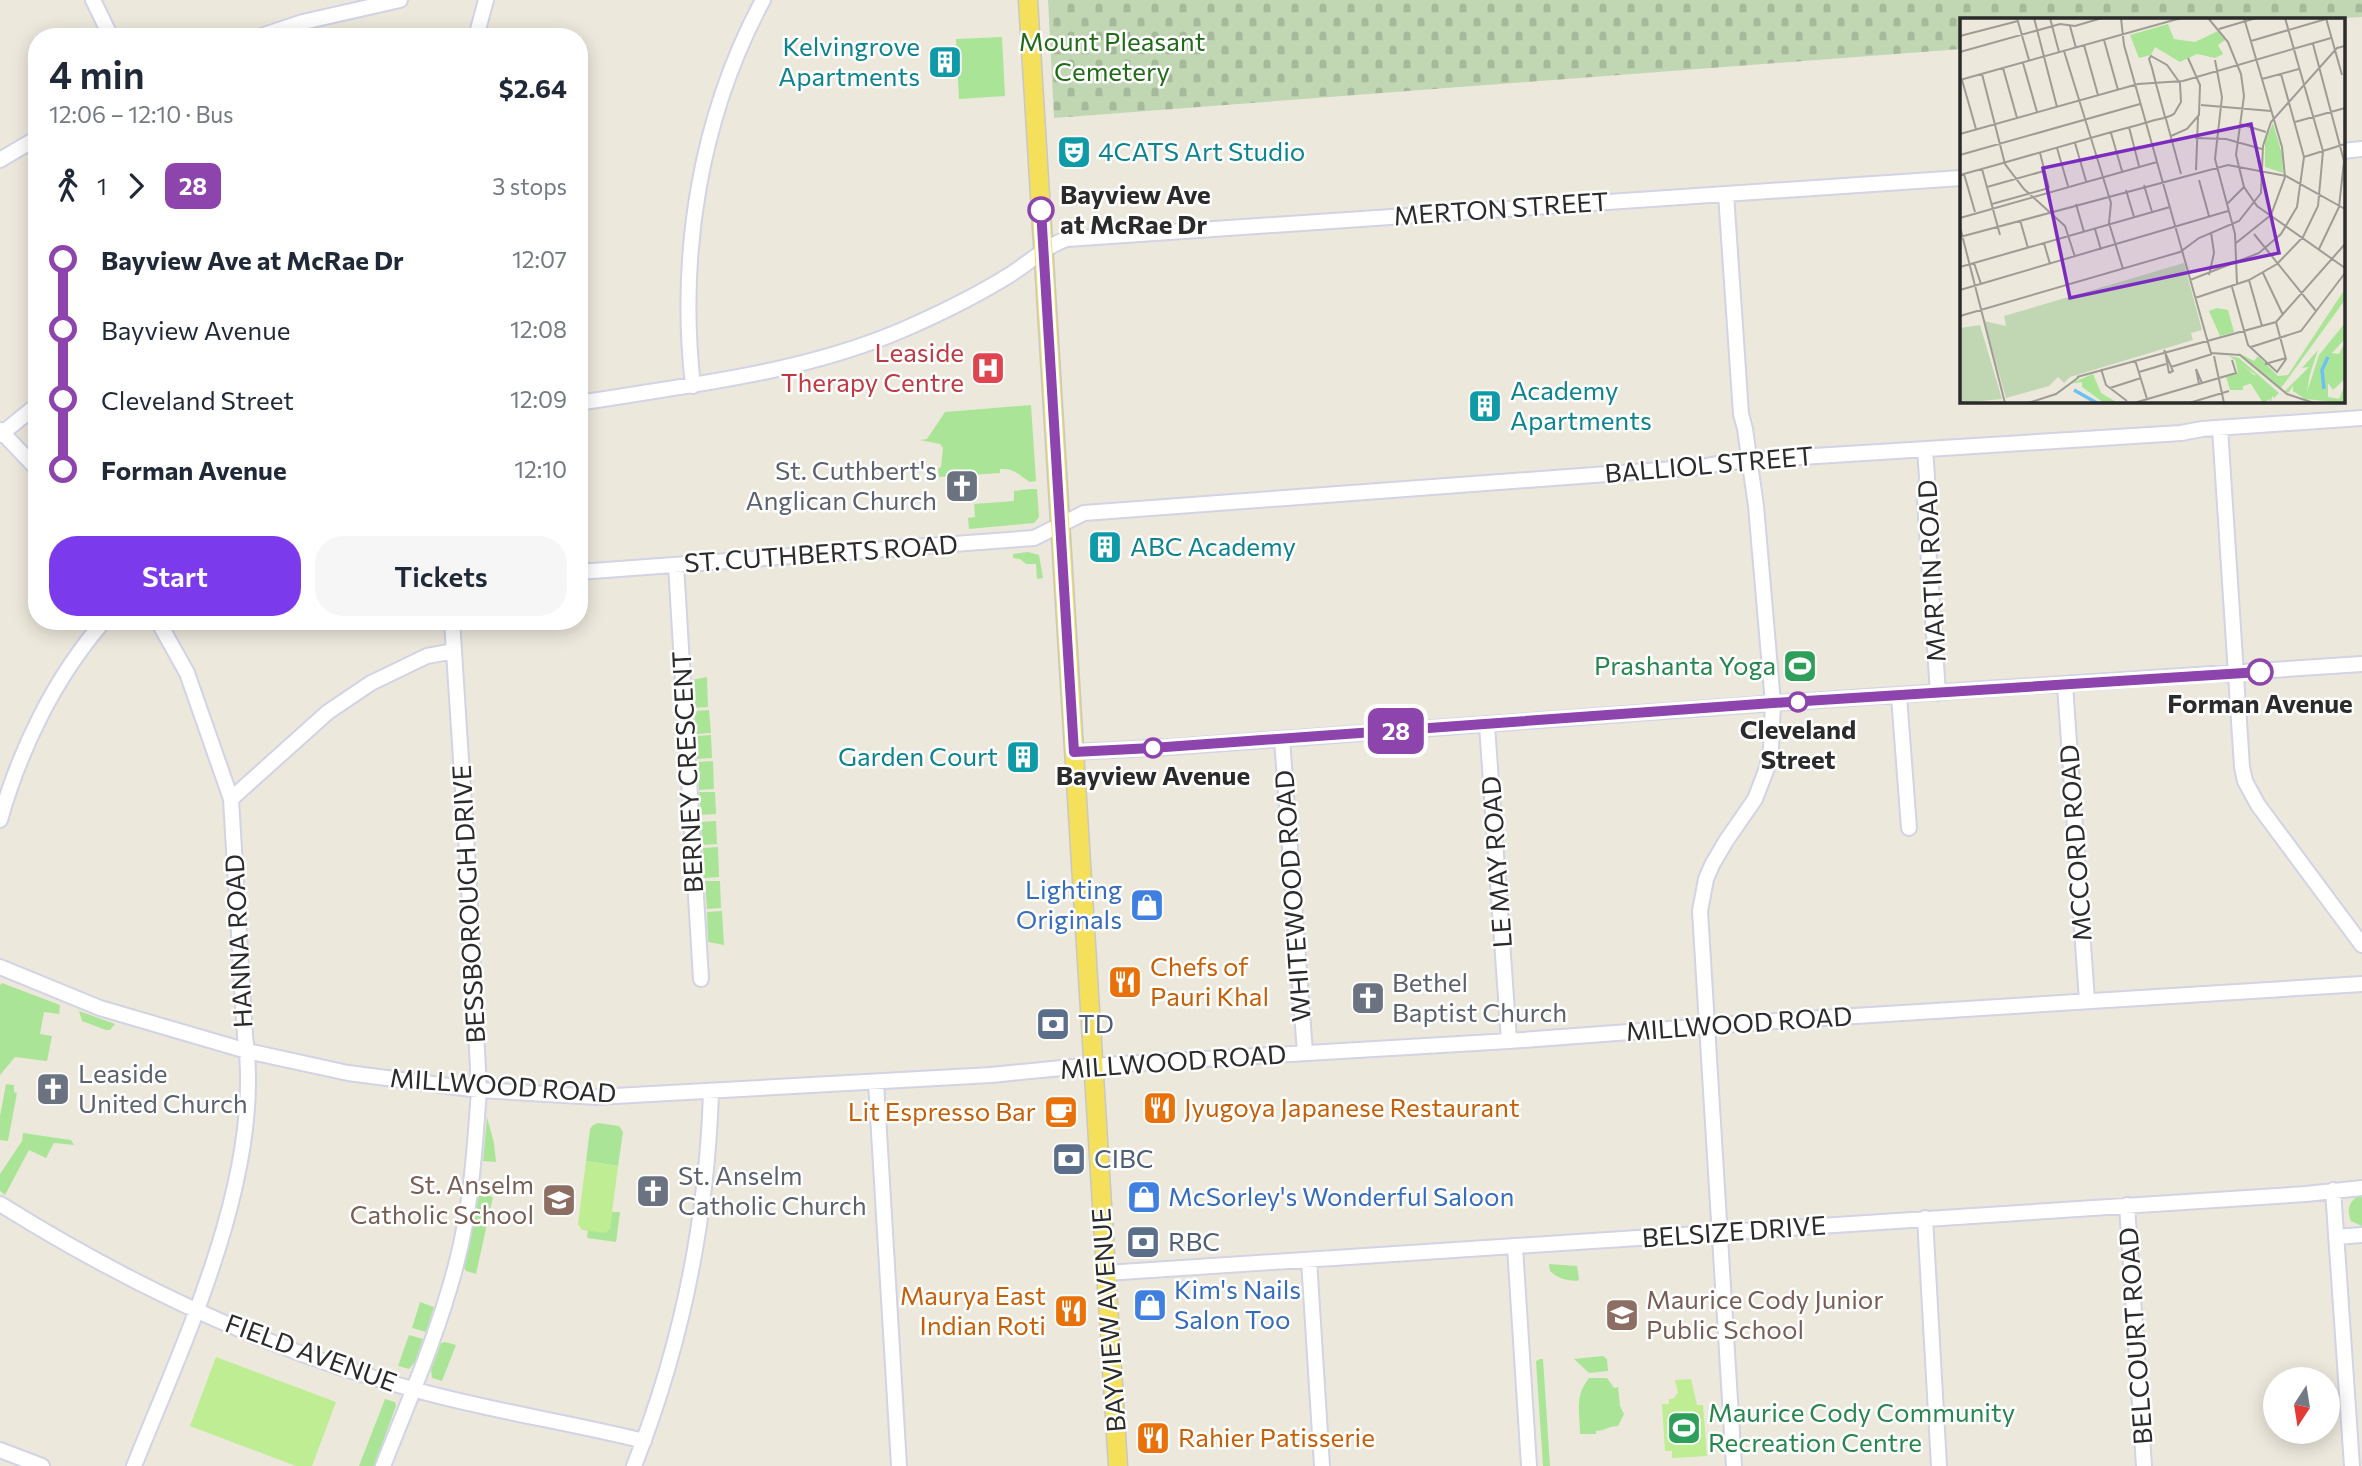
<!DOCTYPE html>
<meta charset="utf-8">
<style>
:root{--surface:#fff;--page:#f6f6f7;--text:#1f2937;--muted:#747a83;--accent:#7c3aed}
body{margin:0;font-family:Commissioner,sans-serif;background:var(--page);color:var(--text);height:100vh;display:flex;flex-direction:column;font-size:26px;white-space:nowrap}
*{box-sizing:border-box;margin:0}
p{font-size:23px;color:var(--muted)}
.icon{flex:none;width:38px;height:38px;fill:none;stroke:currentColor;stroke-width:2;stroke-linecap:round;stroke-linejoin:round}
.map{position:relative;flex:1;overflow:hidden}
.sheet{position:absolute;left:28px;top:28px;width:560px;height:602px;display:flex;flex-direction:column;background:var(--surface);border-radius:28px;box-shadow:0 4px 18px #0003}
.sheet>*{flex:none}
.badge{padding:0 14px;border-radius:10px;font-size:24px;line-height:46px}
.needle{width:46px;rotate:192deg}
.buttons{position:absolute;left:2263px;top:1367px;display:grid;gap:14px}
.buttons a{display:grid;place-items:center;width:77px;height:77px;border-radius:50%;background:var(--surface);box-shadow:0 4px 18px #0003;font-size:35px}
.map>.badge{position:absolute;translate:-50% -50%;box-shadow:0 0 0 4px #fff}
.legs{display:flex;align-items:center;gap:10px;height:77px;padding:0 21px;font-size:23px}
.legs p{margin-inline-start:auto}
.overview{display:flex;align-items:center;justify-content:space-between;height:119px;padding:0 21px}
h1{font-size:38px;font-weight:600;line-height:52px}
.button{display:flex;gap:14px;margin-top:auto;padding:14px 21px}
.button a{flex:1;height:80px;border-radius:28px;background:var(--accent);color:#fff;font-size:28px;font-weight:600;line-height:80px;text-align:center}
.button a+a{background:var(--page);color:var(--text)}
ul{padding:0 21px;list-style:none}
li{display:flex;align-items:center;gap:24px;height:70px;font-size:26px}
li i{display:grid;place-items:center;width:10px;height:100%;margin:0 9px;background:currentColor}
li i::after{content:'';width:18px;height:18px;margin:-9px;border:5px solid;border-radius:50%;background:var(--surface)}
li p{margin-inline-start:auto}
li:first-child i{background:linear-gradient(#0000 50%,currentColor 0)}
li:last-child i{background:linear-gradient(currentColor 50%,#0000 0)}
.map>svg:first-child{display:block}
</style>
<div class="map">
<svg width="2362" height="1466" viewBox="0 0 2362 1466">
<defs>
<pattern id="cemetery-stones" width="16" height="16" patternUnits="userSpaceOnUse" patternTransform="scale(1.75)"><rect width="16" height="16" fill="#c1d7b3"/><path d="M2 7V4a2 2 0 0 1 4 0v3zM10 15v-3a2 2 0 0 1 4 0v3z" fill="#a6b99a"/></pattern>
</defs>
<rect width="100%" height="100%" fill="#ede8dc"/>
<!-- green -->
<path fill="#aae597" d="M1002,37L1005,96L959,99L956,39Z
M1031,405L1036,481L1030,482C1019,475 1014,468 1000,469V473L939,477L938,469L941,467L943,448L940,444L920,440L927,439L945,412Z
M1029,489H1037L1039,517L1034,523L969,529L968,518L975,517L974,504L1014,501V491Z
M1028,552L1039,555L1043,578L1037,579L1036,564H1026L1020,559L1013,558V554Z
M707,677L708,707L694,708L692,680Z
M709,710L711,733L696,734L694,711Z
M711,735L712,758L697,759L696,736Z
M713,761L714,789L699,790L697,762Z
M699,792H715L716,814L701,815Z
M716,821L717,844L702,845L701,822Z
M718,847L719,877L704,878L703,848Z
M705,881H720L721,908L707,909Z
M722,911L724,945L708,942L707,912Z
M2,983L60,1005L59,1014L44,1012L40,1034L52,1036L47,1061L15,1057L0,1075V985Z
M79,1011L115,1024L110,1030H106L82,1021Z
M6,1084L14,1085V1092L17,1093L8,1141L0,1140V1116Z
M487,1117L494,1143L496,1162L483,1161Z
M598,1123L619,1126L623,1132L618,1166L586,1161L590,1129L593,1125Z
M23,1133L71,1140L74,1145L54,1143L46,1158L29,1150L5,1195L0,1191V1174L22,1141Z
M2357,1193H2362V1226L2351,1221C2347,1211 2348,1203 2357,1197Z
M481,1194L493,1197L476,1274L466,1271L464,1268L479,1195Z
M612,1212H620L616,1242L587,1238L588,1230L605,1232L610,1228Z
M1549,1264L1577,1266L1579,1279L1577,1281C1565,1280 1559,1279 1550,1271Z
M420,1302L434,1307L426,1332L412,1328Z
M409,1335L423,1339L415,1362L409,1369L398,1366Z
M445,1342L456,1345L442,1381L432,1378L431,1370L441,1343Z
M1603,1356L1607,1359L1608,1371L1589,1373L1574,1359Z
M1540,1359H1543L1550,1466H1543L1536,1361Z
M1589,1378H1607L1614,1388L1618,1387L1620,1406L1624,1414L1618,1426C1609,1426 1604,1431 1596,1431V1434H1580C1580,1411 1574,1397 1589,1378Z
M385,1399L395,1402L396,1406L374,1466H359Z"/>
<!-- cemetery -->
<path fill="url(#cemetery-stones)" d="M1048,0H2362V17L2331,19H1961V49L1054,118Z"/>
<!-- pitch -->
<path fill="#beed93" d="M586,1161L618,1166L610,1229L605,1233L582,1230L578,1224Z
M216,1357L336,1402L312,1466H296L190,1426Z
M1691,1379L1697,1405H1703L1707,1456L1672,1458V1451H1665L1662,1404H1669V1399H1673L1678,1393L1675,1380Z"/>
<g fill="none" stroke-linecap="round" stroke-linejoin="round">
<!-- minor casing -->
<g stroke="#d2d3e4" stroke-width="18">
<path id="minor" d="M93,0L111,37
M258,37L303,22L400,0
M476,37L486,0
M2343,151L2362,149
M0,160L37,138
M1726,194L1741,414L1745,429L1756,506L1773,703L1771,749L1767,768L1755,799L1726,841L1712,865L1706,879L1700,911L1734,1466
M693,386C678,254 700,117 763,0
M579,403C687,385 798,374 900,331C937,315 974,297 1008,276C1028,264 1045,246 1067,239L1961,178
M2220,428L2242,767L2245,781L2258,805L2362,945
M0,430L37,469
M0,435L37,405
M1925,449L1927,477L1925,502L1938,693
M676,565L701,979
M579,572L1034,538L1084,513L1701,467L1727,462L1768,459L2181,433L2202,429L2362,418
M2065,685L2087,1001
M1899,696L1909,828
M1487,725L1509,1041
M1282,739L1305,1053
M1074,752L1170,747L1791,702L2362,664
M231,799L328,712L371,683L427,656L454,651
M0,820C20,749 55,677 104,621
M0,967L100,1008L247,1051L348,1073L479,1090L597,1097L991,1075L1072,1067L1509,1041L1776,1021L2362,984
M876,1082L899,1466
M2333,1190L2352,1466
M0,1204C128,1284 269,1351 416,1390C491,1411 568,1422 644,1441
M2127,1205L2144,1466
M1925,1218L1939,1466
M2336,1237L2362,1235
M1515,1247L1529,1466
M1309,1260L1322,1466
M1106,1273L2306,1194L2362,1188
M0,1450L42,1466
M134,1466C184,1341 265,1173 245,1036L231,799L187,673L158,621
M383,1466C409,1400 438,1334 456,1265C471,1208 475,1148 479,1090L468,867L452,621
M634,1466C681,1347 707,1220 711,1092"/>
</g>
<!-- major casing -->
<g stroke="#c8c8c8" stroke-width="21">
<path id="major" d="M1028,0L1118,1466"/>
</g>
<!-- minor -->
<use href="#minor" stroke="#fff" stroke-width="14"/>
<!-- major -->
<use href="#major" stroke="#f4e05a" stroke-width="18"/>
</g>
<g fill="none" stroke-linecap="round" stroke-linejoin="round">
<!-- line-1 casing -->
<g stroke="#fff" stroke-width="16">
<path id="line-1" d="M1041,210L1074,752L1152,748L1773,703L2260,672"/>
</g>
<!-- line-1 -->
<use href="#line-1" stroke="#8e44ad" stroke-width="10"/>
</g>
<!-- icons -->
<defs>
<g id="building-square" transform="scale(1.75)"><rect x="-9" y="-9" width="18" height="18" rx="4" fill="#0f9aa8" stroke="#fff"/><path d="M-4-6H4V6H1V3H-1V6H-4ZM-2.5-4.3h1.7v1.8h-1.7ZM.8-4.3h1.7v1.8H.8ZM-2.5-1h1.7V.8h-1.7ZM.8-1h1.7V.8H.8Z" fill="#fff"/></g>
<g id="theatre-square" transform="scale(1.75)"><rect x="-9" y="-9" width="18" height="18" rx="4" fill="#0f9aa8" stroke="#fff"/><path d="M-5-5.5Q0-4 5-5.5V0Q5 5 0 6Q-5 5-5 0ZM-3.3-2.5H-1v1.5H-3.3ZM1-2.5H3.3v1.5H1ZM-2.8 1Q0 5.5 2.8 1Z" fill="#fff"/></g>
<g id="hospital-square" transform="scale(1.75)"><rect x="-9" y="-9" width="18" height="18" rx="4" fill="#e0444e" stroke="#fff"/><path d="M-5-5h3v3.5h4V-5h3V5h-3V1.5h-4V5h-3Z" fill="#fff"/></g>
<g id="church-square" transform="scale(1.75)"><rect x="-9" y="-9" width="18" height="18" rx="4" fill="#6b7280" stroke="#fff"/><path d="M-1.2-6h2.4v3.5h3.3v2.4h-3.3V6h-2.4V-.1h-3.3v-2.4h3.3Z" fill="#fff"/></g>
<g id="stadium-square" transform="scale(1.75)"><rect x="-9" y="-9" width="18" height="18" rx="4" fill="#2e9e5b" stroke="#fff"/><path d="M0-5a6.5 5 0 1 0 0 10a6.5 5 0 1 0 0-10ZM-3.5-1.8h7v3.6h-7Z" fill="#fff"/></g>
<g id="shop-square" transform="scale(1.75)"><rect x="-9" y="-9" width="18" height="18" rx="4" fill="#3f7fe0" stroke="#fff"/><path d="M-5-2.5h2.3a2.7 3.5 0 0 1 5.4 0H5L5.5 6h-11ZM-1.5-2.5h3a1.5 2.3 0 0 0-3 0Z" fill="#fff"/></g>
<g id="restaurant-square" transform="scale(1.75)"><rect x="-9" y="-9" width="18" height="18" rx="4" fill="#e8710a" stroke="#fff"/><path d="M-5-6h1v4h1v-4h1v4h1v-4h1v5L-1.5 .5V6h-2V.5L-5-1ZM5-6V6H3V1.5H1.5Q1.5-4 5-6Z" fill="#fff"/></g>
<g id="bank-square" transform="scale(1.75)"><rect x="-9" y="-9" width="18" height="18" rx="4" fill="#5c6f8a" stroke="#fff"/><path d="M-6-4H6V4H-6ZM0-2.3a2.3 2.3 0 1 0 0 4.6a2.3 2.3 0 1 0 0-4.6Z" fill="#fff"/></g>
<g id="cafe-square" transform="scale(1.75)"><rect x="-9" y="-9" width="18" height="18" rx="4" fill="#e8710a" stroke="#fff"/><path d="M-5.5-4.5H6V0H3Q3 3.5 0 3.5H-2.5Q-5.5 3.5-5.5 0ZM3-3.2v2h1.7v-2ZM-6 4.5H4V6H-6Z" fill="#fff"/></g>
<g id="school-square" transform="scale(1.75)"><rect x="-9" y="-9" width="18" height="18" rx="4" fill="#8d6e63" stroke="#fff"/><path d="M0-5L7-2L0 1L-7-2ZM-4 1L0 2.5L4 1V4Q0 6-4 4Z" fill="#fff"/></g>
</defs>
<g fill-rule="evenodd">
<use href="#building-square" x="945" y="62"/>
<use href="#theatre-square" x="1074" y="152"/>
<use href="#hospital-square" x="988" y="368"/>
<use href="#building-square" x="1485" y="406"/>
<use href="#church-square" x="962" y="486"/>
<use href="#building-square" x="1105" y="547"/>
<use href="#stadium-square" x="1800" y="666"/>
<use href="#building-square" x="1023" y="757"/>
<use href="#shop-square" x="1147" y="905"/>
<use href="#restaurant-square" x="1125" y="982"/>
<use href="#church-square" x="1368" y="998"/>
<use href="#bank-square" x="1053" y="1024"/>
<use href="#church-square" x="53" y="1089"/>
<use href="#restaurant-square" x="1160" y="1108"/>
<use href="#cafe-square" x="1061" y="1112"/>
<use href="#bank-square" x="1069" y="1159"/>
<use href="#church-square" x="653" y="1191"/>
<use href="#shop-square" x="1144" y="1197"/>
<use href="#school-square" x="559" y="1200"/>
<use href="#bank-square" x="1143" y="1242"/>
<use href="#shop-square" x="1150" y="1305"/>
<use href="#restaurant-square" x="1071" y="1311"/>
<use href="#school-square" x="1622" y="1315"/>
<use href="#stadium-square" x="1684" y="1428"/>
<use href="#restaurant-square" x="1153" y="1438"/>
</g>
<!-- markers -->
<g fill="#fff" stroke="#8e44ad" stroke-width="3.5">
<circle cx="1041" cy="210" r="12"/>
<circle cx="2260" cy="672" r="12"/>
<circle cx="1798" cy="702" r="9"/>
<circle cx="1153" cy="748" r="9"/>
</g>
<g text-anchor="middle" stroke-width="5" stroke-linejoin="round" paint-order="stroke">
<!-- park labels -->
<g font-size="26" fill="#216a18" stroke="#fff">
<text x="1112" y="51">Mount Pleasant<tspan x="1112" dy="30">Cemetery</tspan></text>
</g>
<!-- culture labels -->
<g font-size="26" fill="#0d838f" stroke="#fff" text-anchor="start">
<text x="920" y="56" text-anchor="end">Kelvingrove<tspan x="920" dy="30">Apartments</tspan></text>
<text x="1098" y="161">4CATS Art Studio</text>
<text x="1510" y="400">Academy<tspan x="1510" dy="30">Apartments</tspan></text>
<text x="1130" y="556">ABC Academy</text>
<text x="998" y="766" text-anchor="end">Garden Court</text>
</g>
<!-- stop labels -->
<g font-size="26" font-weight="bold" fill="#2b2b2b" stroke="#fff">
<text x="1060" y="204" text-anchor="start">Bayview Ave<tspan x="1060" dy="30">at McRae Dr</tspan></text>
<text x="2260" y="713">Forman Avenue</text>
<text x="1798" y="739">Cleveland<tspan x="1798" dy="30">Street</tspan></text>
<text x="1153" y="785">Bayview Avenue</text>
</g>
<!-- street labels -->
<g font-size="26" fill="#2b2b2b" stroke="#fff">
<text transform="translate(1501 209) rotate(-4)" y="9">MERTON STREET</text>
<text transform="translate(1709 465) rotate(-5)" y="9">BALLIOL STREET</text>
<text transform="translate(821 554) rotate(-4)" y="9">ST. CUTHBERTS ROAD</text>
<text transform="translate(1932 571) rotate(-93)" y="9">MARTIN ROAD</text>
<text transform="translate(688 772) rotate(-93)" y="9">BERNEY CRESCENT</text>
<text transform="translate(2076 843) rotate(-94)" y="9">MCCORD ROAD</text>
<text transform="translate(1497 862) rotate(-94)" y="9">LE MAY ROAD</text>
<text transform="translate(1293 896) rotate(-94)" y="9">WHITEWOOD ROAD</text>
<text transform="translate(469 904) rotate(-93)" y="9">BESSBOROUGH DRIVE</text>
<text transform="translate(239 941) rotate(-93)" y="9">HANNA ROAD</text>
<text transform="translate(1739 1024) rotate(-4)" y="9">MILLWOOD ROAD</text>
<text transform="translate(1173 1062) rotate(-4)" y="9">MILLWOOD ROAD</text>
<text transform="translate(503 1086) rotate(4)" y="9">MILLWOOD ROAD</text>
<text transform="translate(1734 1232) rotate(-4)" y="9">BELSIZE DRIVE</text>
<text transform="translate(1109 1320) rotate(-94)" y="9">BAYVIEW AVENUE</text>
<text transform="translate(2136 1336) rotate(-94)" y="9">BELCOURT ROAD</text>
<text transform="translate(311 1353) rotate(20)" y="9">FIELD AVENUE</text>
</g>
<!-- health labels -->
<g font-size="26" fill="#be3a42" stroke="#fff" text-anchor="end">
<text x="964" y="362">Leaside<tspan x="964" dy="30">Therapy Centre</tspan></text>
</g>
<!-- worship labels -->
<g font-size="26" fill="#5b616d" stroke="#fff" text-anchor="start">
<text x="937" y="480" text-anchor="end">St. Cuthbert's<tspan x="937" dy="30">Anglican Church</tspan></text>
<text x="1392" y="992">Bethel<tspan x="1392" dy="30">Baptist Church</tspan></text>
<text x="78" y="1083">Leaside<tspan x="78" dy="30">United Church</tspan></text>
<text x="678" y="1185">St. Anselm<tspan x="678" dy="30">Catholic Church</tspan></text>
</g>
<!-- leisure labels -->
<g font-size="26" fill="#27864d" stroke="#fff" text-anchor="end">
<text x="1776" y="675">Prashanta Yoga</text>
<text x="1708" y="1422" text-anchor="start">Maurice Cody Community<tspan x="1708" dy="30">Recreation Centre</tspan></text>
</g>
<!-- shop labels -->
<g font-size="26" fill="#366cbe" stroke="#fff" text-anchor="start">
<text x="1122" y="899" text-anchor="end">Lighting<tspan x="1122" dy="30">Originals</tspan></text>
<text x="1168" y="1206">McSorley's Wonderful Saloon</text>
<text x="1174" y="1299">Kim's Nails<tspan x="1174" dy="30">Salon Too</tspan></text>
</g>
<!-- food labels -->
<g font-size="26" fill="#c56008" stroke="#fff" text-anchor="start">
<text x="1150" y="976">Chefs of<tspan x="1150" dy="30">Pauri Khal</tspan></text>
<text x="1184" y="1117">Jyugoya Japanese Restaurant</text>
<text x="1036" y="1121" text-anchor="end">Lit Espresso Bar</text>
<text x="1046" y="1305" text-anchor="end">Maurya East<tspan x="1046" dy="30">Indian Roti</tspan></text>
<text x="1178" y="1447">Rahier Patisserie</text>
</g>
<!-- service labels -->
<g font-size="26" fill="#4e5e75" stroke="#fff" text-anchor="start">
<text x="1078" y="1033">TD</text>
<text x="1094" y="1168">CIBC</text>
<text x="1168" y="1251">RBC</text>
</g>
<!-- education labels -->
<g font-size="26" fill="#785e54" stroke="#fff" text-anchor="end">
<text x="534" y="1194">St. Anselm<tspan x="534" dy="30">Catholic School</tspan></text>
<text x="1646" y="1309" text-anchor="start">Maurice Cody Junior<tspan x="1646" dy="30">Public School</tspan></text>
</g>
</g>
<!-- overview -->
<g transform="translate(1960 18)">
<rect width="385" height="385" fill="#ede8dc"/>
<path d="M208,6L214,21L235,24L258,13L265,22L258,27L263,36L255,40L237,36L220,44L195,29L191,37L179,40L170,17ZM313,105L322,136L323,155L305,149V124ZM257,290L268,292L274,314L260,318L249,293ZM275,341L313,373L311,384L298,363L283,368V372H270L266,359L278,355Z" fill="#aae597"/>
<path d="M385,271V282L321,370L277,334L294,343L298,338L318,358L328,357ZM385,305V321L372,335L379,336L385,324V361L373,372L368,365V379L379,381L385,366V385L345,381L333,373V368L328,375L325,373L349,349L342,350L358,332L350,356L347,374L359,337ZM269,338L279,340L319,375L314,380L300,365L310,381L303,385L286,358L296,357ZM133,356L141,375L158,385H144L122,369V364L109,366Z" fill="#aae597"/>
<path d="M224,245L242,312L231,315L233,322L110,359L104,365L98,359L89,368L46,380L24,303L46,308L44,298ZM20,307L42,381L0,385V310Z" fill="#c1d7b3"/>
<path fill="none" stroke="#6dc1f2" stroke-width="3.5" d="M364,371L362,352L368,339M114,372L137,385"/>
<path fill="none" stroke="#9f9c95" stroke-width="2" d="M57,0L69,42M74,0L97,89M90,0L99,34M161,0L164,27L251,335L280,337L327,376L354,385M248,0L268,24L281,56L284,78L276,137L284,169L297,188L385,250M366,0L382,57M110,8L116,30M259,11L296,0M0,18L58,3M144,22L158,72M291,23L366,1M353,26L384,143L379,189L359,231M124,27L138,77M104,33L151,185L149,205L163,251M0,34L100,6L115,8L142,0M255,42L262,79L255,141L275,216L277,266M63,45L77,94M43,50L57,100M22,56L45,146L64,171L105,208L115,239M302,61L339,51M0,62L221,0M2,62L16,111M241,87L311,93M335,104L385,90M280,106L306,114M169,109L179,148M151,115L162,153M0,116L178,66L223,63L371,20M211,118L227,111L239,97L240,67L228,40M235,120L266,121L302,131M115,125L126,163M97,130L108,168M80,135L89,170M0,137L180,86M344,139L385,126M22,151L40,217M236,152L238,99M4,156L15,194M0,157L36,147L148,115L178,107L188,104L195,102L204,100L205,99H207L210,98L214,96L221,84L220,65L207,47L191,38L189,41L192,50L196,66L198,73L205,99L206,101L221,156M239,162L249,198M184,167L192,194M27,169L84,153M166,172L174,199M32,186L89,170M116,186L124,214M267,186L284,169M0,200L197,144M60,202L68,230M0,209L45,385M135,211L141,232M294,216L356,293M0,219L268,147L326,158L385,191M84,225L90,246M276,225L311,197L325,159L322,129L284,0M14,245L21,266M0,249L210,189M303,255L323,297M249,257L254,235L251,214M230,262L299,235L321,216L337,189L344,139L321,56M289,262L302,308M272,269L288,327L317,354L326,341L316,304M0,272L268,193M235,280L289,262L317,246L343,219L358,188L363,133L325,0M0,298L220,234L239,220L279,203L301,175L303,128L311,104L377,30L385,28M291,329L341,313L385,255M204,332L213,353L209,355M205,333L209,355M254,338L264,385M175,342L187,381M305,346L326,340M211,349L252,336M141,351L146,367L167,383M179,354L206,346M117,359L316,304L385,226M239,366L236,351L242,365M150,370L181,360M68,385L96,376L119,359M174,385L276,355L272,342M229,385L269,373"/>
<path fill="#7b2cbf" fill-opacity="0.15" stroke="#7b2cbf" stroke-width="3.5" d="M291,106L319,235L110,280L83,150Z"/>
<rect width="385" height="385" fill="none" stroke="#2b2b2b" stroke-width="3.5"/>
</g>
</svg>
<div class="buttons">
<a><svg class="needle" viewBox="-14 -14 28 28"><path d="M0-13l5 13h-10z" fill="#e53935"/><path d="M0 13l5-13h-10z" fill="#747a83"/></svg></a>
</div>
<b class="badge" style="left:1396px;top:731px;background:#8e44ad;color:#fff">28</b>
<section class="sheet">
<div class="overview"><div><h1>4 min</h1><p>12:06 – 12:10 · Bus</p></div><b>$2.64</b></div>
<div class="legs"><svg class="icon" aria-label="walk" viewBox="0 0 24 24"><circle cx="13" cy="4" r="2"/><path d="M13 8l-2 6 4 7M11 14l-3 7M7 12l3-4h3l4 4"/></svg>1<svg class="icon" aria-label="forward" viewBox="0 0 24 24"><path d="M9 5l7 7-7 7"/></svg><b class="badge" style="background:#8e44ad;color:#fff">28</b><p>3 stops</p></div>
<ul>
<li><i style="color:#8e44ad"></i><b>Bayview Ave at McRae Dr</b><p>12:07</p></li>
<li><i style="color:#8e44ad"></i><span>Bayview Avenue</span><p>12:08</p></li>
<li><i style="color:#8e44ad"></i><span>Cleveland Street</span><p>12:09</p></li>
<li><i style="color:#8e44ad"></i><b>Forman Avenue</b><p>12:10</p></li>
</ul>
<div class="button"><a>Start</a><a>Tickets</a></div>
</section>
</div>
